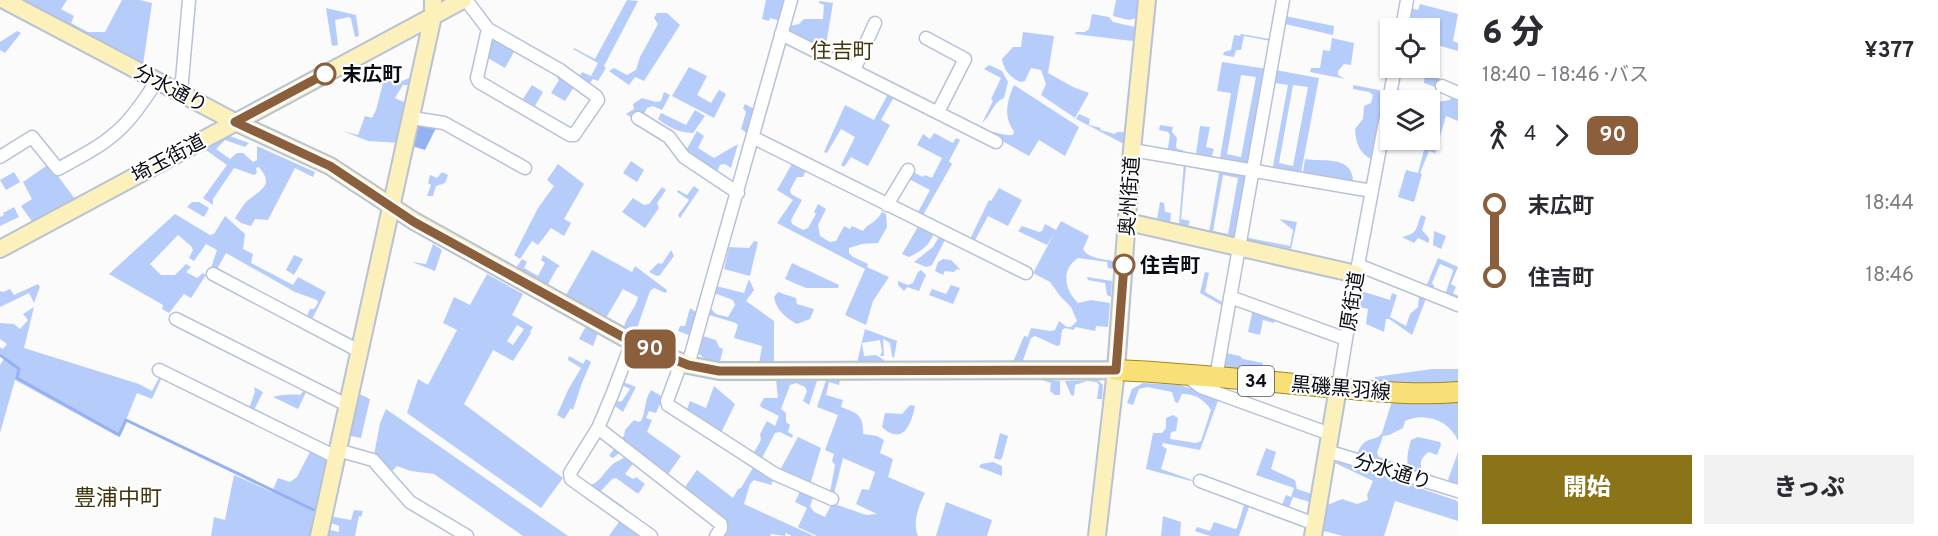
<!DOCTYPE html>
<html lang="ja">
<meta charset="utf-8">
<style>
:root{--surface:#fff;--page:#f2f2f3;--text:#2b2b33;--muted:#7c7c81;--accent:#8b7417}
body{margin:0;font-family:Overpass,"Noto Sans JP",sans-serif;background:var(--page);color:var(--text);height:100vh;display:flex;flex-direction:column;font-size:22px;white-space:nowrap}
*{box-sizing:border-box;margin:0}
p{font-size:20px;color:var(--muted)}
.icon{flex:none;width:33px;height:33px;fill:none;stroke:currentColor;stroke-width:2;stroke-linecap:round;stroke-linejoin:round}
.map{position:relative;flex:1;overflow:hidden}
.drawer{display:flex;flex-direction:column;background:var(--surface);width:480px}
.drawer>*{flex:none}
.badge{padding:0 12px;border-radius:9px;font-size:21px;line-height:39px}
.buttons{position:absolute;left:1380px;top:18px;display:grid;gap:12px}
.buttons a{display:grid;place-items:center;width:60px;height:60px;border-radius:0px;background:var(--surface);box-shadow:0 2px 4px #0004;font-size:30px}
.map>.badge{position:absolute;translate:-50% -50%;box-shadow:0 0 0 3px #fff}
.legs{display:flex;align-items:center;gap:9px;height:66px;padding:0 24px;font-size:20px}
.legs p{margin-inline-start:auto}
.headline{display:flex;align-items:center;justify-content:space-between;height:102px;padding:0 24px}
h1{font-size:33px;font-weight:800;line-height:45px}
.action{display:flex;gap:12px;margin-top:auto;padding:12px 24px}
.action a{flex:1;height:69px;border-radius:0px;background:var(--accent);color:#fff;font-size:24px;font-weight:800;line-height:69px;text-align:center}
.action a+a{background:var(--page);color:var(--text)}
ul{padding:0 24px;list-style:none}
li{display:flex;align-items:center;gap:21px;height:72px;font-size:22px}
li i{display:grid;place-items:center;width:9px;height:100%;margin:0 8px;background:currentColor}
li i::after{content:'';width:15px;height:15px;margin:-8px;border:4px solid;border-radius:50%;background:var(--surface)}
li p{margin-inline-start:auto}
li:first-child i{background:linear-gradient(#0000 50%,currentColor 0)}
li:last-child i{background:linear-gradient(currentColor 50%,#0000 0)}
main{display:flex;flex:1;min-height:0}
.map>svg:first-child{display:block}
</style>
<main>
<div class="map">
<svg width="1458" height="536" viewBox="0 0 1458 536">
<rect width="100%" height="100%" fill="#fbfbfb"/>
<!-- green -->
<path fill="#b6ccfb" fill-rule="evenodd" d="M20,0H67L61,9L74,16L71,23L88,32H105L122,0H140L152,3L143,65Z
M627,0L638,1L604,66L606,68L598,81L593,79L590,83L580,76L582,72L591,76L598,63L573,49L574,48L595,59Z
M766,0H785L780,21L770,18L769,21L762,19Z
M1116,0H1139L1137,18L1129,20L1113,16Z
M819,1L833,3L825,51L788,32L789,26L799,24L804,19H823L824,5L819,3Z
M1420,4L1458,14L1453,41L1458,43V51L1430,43V28H1407L1411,8L1418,10Z
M326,8L356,15L359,36L355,37L351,19L349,17L335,20L338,45L332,46Z
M657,13H667L680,25L644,81L635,77L629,85L609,71L614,68L627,75L636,70L640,57L658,24L654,18Z
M1092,14L1109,17L1113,22L1135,27V39L1132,41L1075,34L1076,32H1085L1089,29Z
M1285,16L1334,26L1333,35L1285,24Z
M17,31L21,33L5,53L0,50V42Z
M1023,32L1054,36L1048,73L1073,87L1089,93L1075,118L1041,95L1046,84L1041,70L1031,68L1025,81L1020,82C1010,77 1004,71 1002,59L1013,47H1021Z
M1241,34L1270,39L1271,41L1244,36L1241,50H1236L1234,57L1223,55L1224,52L1231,50L1234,35L1240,36Z
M1332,38L1354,43L1351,65L1344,64L1338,71V75L1345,79L1310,72L1311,68H1320L1323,50L1330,51Z
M495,40L515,50L505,68L486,57L488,42Z
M1430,60L1437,63L1434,72L1435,76L1440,77L1435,87L1424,83L1425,74L1416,68H1430Z
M1222,62L1267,69L1248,164L1221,160L1220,158L1231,93L1217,91ZM1241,75L1256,77L1241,157L1227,154Z
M989,65L1002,71L1008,82L1004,98C992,103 992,115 982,123L993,101L991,99L1001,78L984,69Z
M689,67L707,76L697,95L711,103L719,90L726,94L714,118L672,96Z
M1275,70L1319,78L1301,173L1274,168L1273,166L1288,85L1275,83L1268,118ZM1293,85L1308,87L1293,166L1279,163Z
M558,74L574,87L565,101L551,93L559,80L557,78Z
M390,75L395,84L414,76L411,85H403L395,98L408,104L400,143L368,141L343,131L358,135L365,116L372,118L376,110L383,83L376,80L377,76L383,79Z
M532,85L543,92L535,106L523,99Z
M1014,85L1079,127L1065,156L1039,140L1029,156L986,132C996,131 1003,136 1013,135L1014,131C1003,117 1007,101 1014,85Z
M1353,85L1384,91L1371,159C1358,152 1356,142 1355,129L1363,119L1364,106L1371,103L1373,95L1369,92L1353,89Z
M1399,89L1423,100H1398Z
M664,92L670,95L662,110L653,106L647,108L644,114L632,118L626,114L634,109L633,104L642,98L656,102L661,101Z
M888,94L894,97L881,120L890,125L868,166L851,157L844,167L841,165L855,137L841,129L827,153L824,152L845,105L874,120Z
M1451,95L1458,98V121L1446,116L1435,153L1429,151L1420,173L1422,174L1414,202L1398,197L1406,170L1418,173L1424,150L1413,147L1416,140H1430V103L1450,100Z
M745,104L754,109L748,134L741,129L746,112L743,108Z
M695,110L705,116L693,133C677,132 670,128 658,119L661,113L686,125Z
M1079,114L1090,119L1089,125L1101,128L1100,130L1115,134L1117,132H1126L1124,144L1076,119Z
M1160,125L1173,127L1172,132L1177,138L1176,146L1177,149L1183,150L1182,154L1165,150L1168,148L1170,135L1168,132L1159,130Z
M1200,126L1210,127L1206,147L1214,149L1211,158L1198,156L1196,154Z
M697,131L704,136L698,148L714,158L738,144L731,168L725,164L720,165L716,174L685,152Z
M934,133L953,143L956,138L960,140L949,161L952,164L922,217L917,214L930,190L909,179L913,172L923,177L925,175L932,178L942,158L917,145L923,134L930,139Z
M227,135L249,143L245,147L225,140L216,149L230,159L237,153H243L253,162L257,160V146L315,172L313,177L295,168L268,220L255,219L251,226L241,223L235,218C239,212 242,206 247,201C260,190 275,186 259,167L256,168L257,173L254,175L234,168L213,199V205L203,198L227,165L203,148Z
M1305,159C1322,162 1350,155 1353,179L1352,181L1303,172Z
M631,161L644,170L637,182L623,173Z
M793,162L806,170L803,177H797L790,190L791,194L802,200L791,220L792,224L803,230L808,228L816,214L814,212L818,204L826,209L818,225L820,236L830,242L836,241L844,226L850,229L852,226L863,231C868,223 875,224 882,212L886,214L887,227L878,243L862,244L849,248V253L853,257L868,264L867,267L889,277L873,301L866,325L845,315L865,269L777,223L793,200L777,190Z
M1184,162L1192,164V167H1186L1181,219L1190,221L1188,227L1179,224Z
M49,164L75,199L33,223L21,206L32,199L23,182Z
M558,164L584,184L564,219L571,223L564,236L551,228L538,245L532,241L520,259L514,255L538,208L554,186L547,180Z
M1200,165L1247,174L1235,238L1209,233L1219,173L1199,169ZM1223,175L1238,178L1228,234L1213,231Z
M14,172L20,182L6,190L0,180Z
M442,172L448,175L445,183L436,186L433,196H427L431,185L428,183L430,175L437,178Z
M694,186L699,190L680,218L678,215L689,200L677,192L678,190L687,195Z
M662,187L666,190L657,203L659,208L645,228L622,212L633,198L644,205L649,204Z
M999,188L1022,200L1008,226L988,216L974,242L970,239L989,200L991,201Z
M192,202H199L209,208L204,217L187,207Z
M1160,202L1164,203L1165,212L1171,213L1170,222L1157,219Z
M14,207L19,217L0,226V217L4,215L3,213Z
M175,214L210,235L214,234L225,216L245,234L243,249L253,254L251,263L293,285L298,277L326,292L312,319L307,316L310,309H314L318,303L317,300L295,292L226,253L216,271L211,268L217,250L206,244L194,261L189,258L193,250L191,246L178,235L150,264L161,275H175L186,264L191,267L186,272L197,278L203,273L206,275L191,298L184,294L169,313L162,309L163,305L109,274Z
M1421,215L1426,217L1422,230L1429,238V243L1418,238L1414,243L1402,237C1418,233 1415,231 1421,215Z
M1279,219L1297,222L1291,249L1245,239L1246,235L1249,238L1290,246L1293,230Z
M1061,221L1089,236L1083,249C1089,259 1103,259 1114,261L1113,269L1108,268L1107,262L1078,258C1060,270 1065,290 1078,303L1091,300L1110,303L1108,327L1096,326L1095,331L1076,327L1073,330L1065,328L1062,330L1060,345L1057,346L1035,336L1031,338L1022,363L1013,362L1024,336L1029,337L1028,336L1031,328L1050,331L1055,330L1059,321L1067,327H1071L1077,321L1071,307L1060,296L1050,282L1033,273L1054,234L1047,245L1018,231L1022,226L1039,232L1042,231L1045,224L1056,230Z
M919,225L934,232C930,246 921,251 909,257L902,254Z
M1434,231L1446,236L1441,249L1433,245Z
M940,235L946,238L932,265L926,267L914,262L933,247Z
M754,241L758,242L750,276L724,269L729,247L749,248Z
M433,244L442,250L435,271L412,262L426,264Z
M592,250L632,272L635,266L667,290L666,293L654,288L650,291L635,334L624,328C625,317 636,309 638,297L623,289L606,318L566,295Z
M671,250L674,256L660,275L657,276L649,272L658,263L662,264Z
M294,255L303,259L294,275L286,270Z
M543,255L560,266L557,268L547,286L516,268L522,259L527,262L524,268L538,276L545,263L541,260Z
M1438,258L1458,267L1451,284L1456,287L1453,293L1458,296V301L1440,294L1441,291L1446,292L1453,271L1452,269L1440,264L1432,283L1434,286L1433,290L1426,287Z
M943,259L951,260L961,270L957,269L954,272L945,271L943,275L935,271L938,262Z
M792,263L839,285L838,288H806L785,279Z
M921,270L926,275L919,291L907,287L904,291L898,285V281L908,285L913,283L918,272Z
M1205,272L1209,273L1205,292L1222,302L1228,275L1230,276L1225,307L1200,293Z
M487,274L523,294L512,315L533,327L530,332L531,333L513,361L493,350L464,404L563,478L541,508L407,413L418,379L428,385L457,330L443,323L454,297L470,305ZM517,325L524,329L513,345L507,341Z
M1087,277L1112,281L1111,297L1107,295L1105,283L1088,280Z
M749,279L754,290L746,301L774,321V364H759L762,346L734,338L738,325L736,323L709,315L711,309L716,314L728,317L735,305L733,300L714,293L716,286L744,293Z
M38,284L40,287L34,303L29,293L0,307V291L3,292L10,289L14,295Z
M951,285L960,288L953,304L929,295L932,289L946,294Z
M1361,291L1390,300L1392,293L1397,295L1390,317L1406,326L1410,314L1418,307L1419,296H1427L1412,335L1389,319H1386L1384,332L1366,324L1368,309L1359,307Z
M778,292L796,298L797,304L814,309L810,319L797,324C786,318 776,310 774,297Z
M34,307L24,348L139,384L152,391L160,376L162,377L152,399L137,393L119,437L15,380L0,433V365L5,357L0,353V347L3,349L7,344L0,339V323L14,324L20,329L28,320L23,314Z
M690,308L697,313L691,336L678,331L680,326H685Z
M1253,309L1275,318L1274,323L1263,320L1260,335L1248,332Z
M586,326L598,333L593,346L579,339Z
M865,329L897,341L894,358L892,356L890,343L883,339L884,356H880L882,352L880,340L862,343L864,356L876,355L884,360L885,364L857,363Z
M703,336L716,340L719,347L723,349L720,362L705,359L699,354Z
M1226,353L1240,356L1243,359L1263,363L1262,371L1223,367Z
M569,356L583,364L586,359L591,362L582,383L573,410L571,408L564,419L557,415L568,390L581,368L568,360Z
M1432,369H1458V385H1373L1375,377Z
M1040,379L1060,381V395H1055L1050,391L1051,383Z
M776,380L817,381L809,405L803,401L807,391L805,387L796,383L790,385L781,409L786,413V422L790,425L788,432L793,435L792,438L780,432L775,433L761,460L753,454L761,440L760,434L767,421L775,426L779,416L761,407L760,405L764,398H778Z
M826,380H840L839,385L829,382L826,395L843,400L841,407C857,413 864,415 863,434L877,436L884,440L880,453L893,459L888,477L925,493C919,505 912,523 918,536H817L798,527L807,508L795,502L801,489L814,495L810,506L814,512L825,517L832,503L866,515L877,514L856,504L862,489L869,490L875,472L843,458L834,494L830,492L835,465L832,461L834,454L825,450L838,415L817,407Z
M1098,380L1103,385L1102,399H1097L1099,385L1097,382L1087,381L1075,385L1074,396L1071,395L1065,381Z
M623,382L636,387L623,412L611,403L622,401L630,389L622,385Z
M1143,383L1180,385L1219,398L1200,450L1163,443L1162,446L1167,449L1161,469L1192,480L1191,481L1146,469L1153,433H1162L1166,428V418L1173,415L1178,418L1176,431L1171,432L1170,439L1196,443L1201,441L1211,410C1205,400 1194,393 1182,394L1178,403L1175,402L1172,392L1147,387L1139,389L1133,405L1127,403L1132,389Z
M714,386L735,404L721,433L689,413L687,409L690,401L706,408Z
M254,387L263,392L253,412L249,408L255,392Z
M305,389L307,390L298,409L273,397C278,395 295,394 300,395Z
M651,390L663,397L656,413L649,411L646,418L652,420L647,432L681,456L666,477L620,440L624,436L625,430L634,420L638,422L641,421C646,411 644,401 651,390Z
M355,392L370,399L361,438L346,435Z
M1458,400V441C1449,420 1425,412 1405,421L1403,428L1389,435L1383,436L1377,453L1379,457L1401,464L1404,467L1401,471L1356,456C1363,441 1363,442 1378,437L1382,433L1392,401Z
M910,405L915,406C911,425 903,446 882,427L885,413L902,414Z
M386,409L568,536H523L434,474L411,471L397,466L390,473L374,455L380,423Z
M598,431L622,451L613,458L609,456L614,449L601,438L599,440L596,439L574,473L589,485C600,483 603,473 611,466C615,461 621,461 627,455L635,461L625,474L633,479L636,477L645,484L638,494L616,478L612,479L601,491L624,507L621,511L575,479L572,473Z
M1000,433L1008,436L1002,458L1000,460L994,458Z
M798,437L821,448L810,485L779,472Z
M1418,437L1440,442L1441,445L1437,455L1429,452C1422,456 1419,463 1422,470L1444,481L1448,480L1458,452V488L1410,473C1405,462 1408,451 1411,440Z
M1266,448L1276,452L1271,469L1295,480L1297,489L1312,494L1310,502L1293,497L1288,510L1281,507L1286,495L1291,497L1294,488L1256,475Z
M311,450L325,457L329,465L312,536H211L214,517L225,520L234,475L272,492L278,478L290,482L297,477Z
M1339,461L1455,500L1458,502V521L1395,501L1384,536H1343L1324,531L1325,506L1342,499L1357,504L1368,500L1367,495L1373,481L1335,463Z
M993,462L1002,466V476L979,467L981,464Z
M754,466L774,478L771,485L754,480L750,484L744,504L814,536H792L786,533L785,536L771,534L770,536H723L728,528L726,523L683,490L697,470L733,498L738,489L741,488Z
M1230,497L1250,504L1239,536H1210L1195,531L1197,527L1210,531L1214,522L1235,529L1237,528L1244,505Z
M946,502L992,520L987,536H936Z
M354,510L363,511L361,517L359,516L355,536H325L326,529L339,532V526L328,522L329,516L351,520Z
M1163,516L1181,522L1180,536H1161Z
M621,519L645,536H609Z"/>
<!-- water -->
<path fill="#94b2f3" d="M417,124L437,126L425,150L409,145Z"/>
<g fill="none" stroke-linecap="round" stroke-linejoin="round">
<!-- stream -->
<path stroke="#94b2f3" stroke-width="3" d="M0,355L19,369L17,378L119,435L126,420L316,511"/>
<!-- street casing -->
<g stroke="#b7c2d7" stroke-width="15">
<path id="street" d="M466,0L488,29L560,70L596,96L598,100L574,135H570L479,82L477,78L488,29
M1402,28L1407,0
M781,34L996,142
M926,38L965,59L938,112
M854,70L875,23
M1442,86L1458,93
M181,92L189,0
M412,118L444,123L525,168
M638,118L669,137L684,157L738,193
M754,138L1026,273
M1132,150L1372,191
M0,157L32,137L58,169C81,156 105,145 124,125C137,112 147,95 158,80
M887,205L908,170
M1358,265L1458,305
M213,274L359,351
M1230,297L1346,339
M176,319L347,405
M632,342L612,395L598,428L570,473L571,479L651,536
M681,363L667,401L668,405L775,474L832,499
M688,365L791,0
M159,370L336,457
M1186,376L1201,387L1330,434
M1216,377L1283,0
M1338,388L1358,265L1395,68
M598,428L721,524V529L716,536
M337,450L373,460L410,502L467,536
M1327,451L1458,491
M1200,481L1315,524"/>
</g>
<!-- secondary casing -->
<g stroke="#b7c2d7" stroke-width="20">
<path id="secondary" d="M4,0L235,122L330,166L414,221L632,342L688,365L719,371L1116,370
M1128,222L1356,274
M0,249L463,0
M319,536C356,363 395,190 433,16V0
M1097,536L1116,370L1132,150L1147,0
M1313,536L1338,388"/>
</g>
<!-- primary casing -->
<g stroke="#a28919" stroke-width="22">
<path id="primary" d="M1116,370C1183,373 1250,380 1317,386C1364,390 1411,396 1458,392"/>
</g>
<!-- street -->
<use href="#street" stroke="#fff" stroke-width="12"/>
<!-- secondary -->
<use href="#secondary" stroke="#fcf0bb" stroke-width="16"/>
<!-- primary -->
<use href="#primary" stroke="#f8e076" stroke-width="20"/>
</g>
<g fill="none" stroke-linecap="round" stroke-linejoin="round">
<!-- line-1 casing -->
<g stroke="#fff" stroke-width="14">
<path id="line-1" d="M325,74L235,122L330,166L414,222L632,342L688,365L719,371L1116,370L1124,265"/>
</g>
<!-- line-1 -->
<use href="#line-1" stroke="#8b5e3c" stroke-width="9"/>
</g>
<!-- markers -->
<g fill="#fff" stroke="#8b5e3c" stroke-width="3">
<circle cx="325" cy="74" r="10"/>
<circle cx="1124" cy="265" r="10"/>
</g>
<g text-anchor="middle" stroke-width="4.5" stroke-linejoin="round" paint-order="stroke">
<!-- shield labels -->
<rect fill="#fff" stroke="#54565b" stroke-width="1.5" x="1238" y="366" width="36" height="30" rx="4.5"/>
<g font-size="18" font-weight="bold" fill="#0a0d15">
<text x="1256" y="387">34</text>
</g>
<!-- stop labels -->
<g font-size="20" font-weight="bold" fill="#0a0d15" stroke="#fff" text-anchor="start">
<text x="342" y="81">末広町</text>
<text x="1140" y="272">住吉町</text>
</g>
<!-- street labels -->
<g font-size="20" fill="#0a0d15" stroke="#fff">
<text transform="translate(171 88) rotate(28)" y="7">分水通り</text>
<text transform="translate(168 158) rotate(-28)" y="7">埼玉街道</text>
<text transform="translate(1129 196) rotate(-86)" y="7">奥州街道</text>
<text transform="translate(1352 301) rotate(-81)" y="7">原街道</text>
<text transform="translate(1341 388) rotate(5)" y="7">黒磯黒羽線</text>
<text transform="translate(1393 471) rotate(17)" y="7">分水通り</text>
</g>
<!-- neighbourhood labels -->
<g font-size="21" fill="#41360c" stroke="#fff">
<text x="842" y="58">住吉町</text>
</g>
<!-- quarter labels -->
<g font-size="22" fill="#41360c" stroke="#fff">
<text x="118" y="505">豊浦中町</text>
</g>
</g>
</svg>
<div class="buttons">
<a><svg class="icon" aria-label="locate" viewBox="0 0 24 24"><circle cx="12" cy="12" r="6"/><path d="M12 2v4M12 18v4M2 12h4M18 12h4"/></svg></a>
<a><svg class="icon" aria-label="layers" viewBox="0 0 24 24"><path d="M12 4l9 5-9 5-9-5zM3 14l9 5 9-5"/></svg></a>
</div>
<b class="badge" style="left:650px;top:349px;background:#8b5e3c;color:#fff">90</b>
</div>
<section class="drawer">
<div class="headline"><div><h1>6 分</h1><p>18:40 – 18:46 · バス</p></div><b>¥377</b></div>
<div class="legs"><svg class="icon" aria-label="walk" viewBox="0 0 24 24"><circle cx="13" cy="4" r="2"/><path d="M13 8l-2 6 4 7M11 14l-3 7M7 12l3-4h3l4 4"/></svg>4<svg class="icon" aria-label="forward" viewBox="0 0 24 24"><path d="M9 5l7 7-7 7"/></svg><b class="badge" style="background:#8b5e3c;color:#fff">90</b></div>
<ul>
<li><i style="color:#8b5e3c"></i><b>末広町</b><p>18:44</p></li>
<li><i style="color:#8b5e3c"></i><b>住吉町</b><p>18:46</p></li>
</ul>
<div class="action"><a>開始</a><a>きっぷ</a></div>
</section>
</main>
